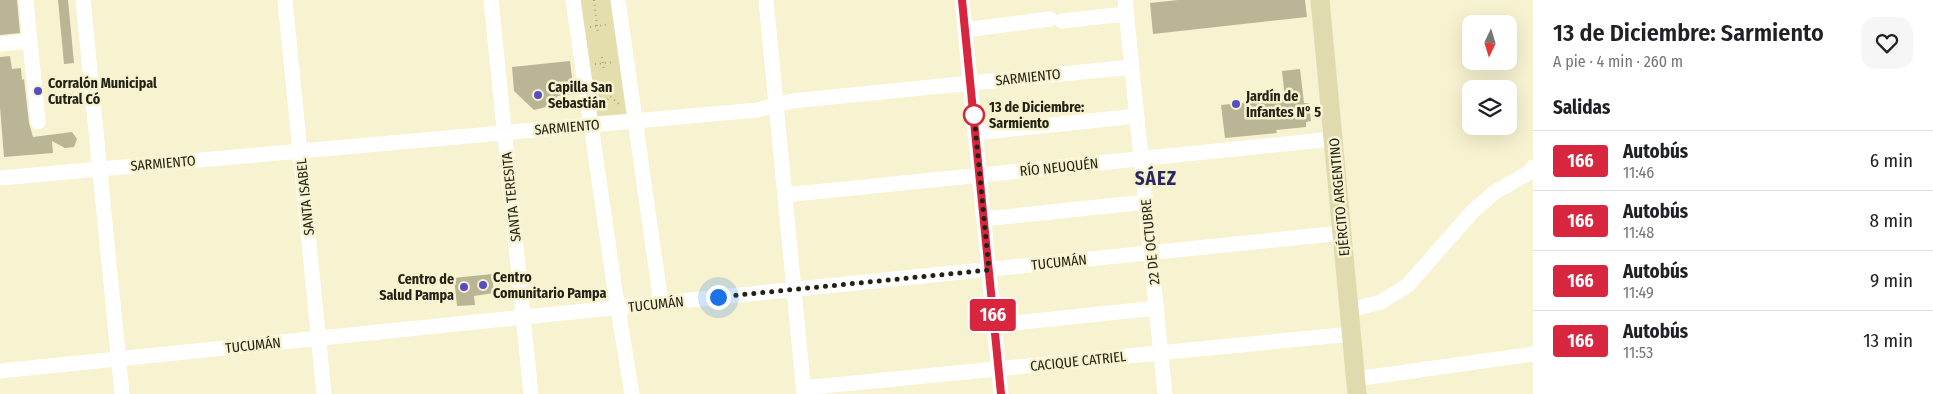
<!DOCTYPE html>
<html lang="es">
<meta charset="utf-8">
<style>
:root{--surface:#fff;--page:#f6f6f6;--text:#202124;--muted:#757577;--line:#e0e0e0}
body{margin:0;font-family:"Fira Sans Condensed",sans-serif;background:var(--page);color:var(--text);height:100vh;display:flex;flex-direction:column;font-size:19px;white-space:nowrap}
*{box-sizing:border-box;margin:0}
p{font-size:16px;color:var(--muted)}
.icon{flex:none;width:28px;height:28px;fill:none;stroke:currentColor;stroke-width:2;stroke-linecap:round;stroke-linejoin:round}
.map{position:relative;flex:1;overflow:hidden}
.drawer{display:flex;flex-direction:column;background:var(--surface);width:400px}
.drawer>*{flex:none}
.badge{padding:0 10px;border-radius:4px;font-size:18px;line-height:32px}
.needle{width:32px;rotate:184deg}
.fabs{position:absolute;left:1462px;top:15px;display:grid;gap:10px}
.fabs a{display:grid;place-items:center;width:55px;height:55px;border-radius:10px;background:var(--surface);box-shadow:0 5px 20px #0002;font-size:25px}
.you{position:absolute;width:25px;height:25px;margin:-12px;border:4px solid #fff;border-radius:50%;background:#1a73e8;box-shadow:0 0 0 8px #1a73e833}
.map>.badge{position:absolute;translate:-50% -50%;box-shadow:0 0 0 2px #fff}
h2{padding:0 20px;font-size:19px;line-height:45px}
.round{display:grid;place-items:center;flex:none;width:52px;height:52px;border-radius:15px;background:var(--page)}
.summary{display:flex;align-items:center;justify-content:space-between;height:85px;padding:0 20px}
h1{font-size:24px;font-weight:600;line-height:38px}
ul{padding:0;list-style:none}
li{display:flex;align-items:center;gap:15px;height:60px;padding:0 20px;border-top:1px solid var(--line)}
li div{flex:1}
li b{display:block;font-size:19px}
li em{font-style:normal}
li .badge{min-width:55px;font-weight:700;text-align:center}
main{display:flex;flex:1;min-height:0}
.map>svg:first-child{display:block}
</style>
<main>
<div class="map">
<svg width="1533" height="394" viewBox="0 0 1533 394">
<rect width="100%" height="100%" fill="#f7f2cf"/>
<!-- green -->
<path fill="#e4ddac" d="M579,0H614L628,114L597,116Z"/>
<!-- building -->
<path fill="#bab594" d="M0,0H17L20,33L0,35Z
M58,0H68L74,63L64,64Z
M1178,0H1305L1307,17L1153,34L1150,3Z
M10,56L12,69L21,68L22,80L24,79L29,123L33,137L72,132L77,139L74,147L65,148L52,141L53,153L4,157L0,107V57Z
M570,61L574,94L557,96L558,104L534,110L514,91L512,67Z
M1300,69L1304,103H1309L1311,121L1306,122V127L1276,130L1277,133L1225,138L1221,105L1285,98L1282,71Z
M492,274L494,293L474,296L475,305L457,306L454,278Z"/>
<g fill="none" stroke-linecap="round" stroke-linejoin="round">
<!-- path -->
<path stroke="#a7a489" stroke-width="2" stroke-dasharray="1 4" stroke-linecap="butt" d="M594,0L598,34
M590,27L610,24
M602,57L604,70
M595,64L615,62
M602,108L610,96L620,105"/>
<!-- minor -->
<path stroke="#fff" stroke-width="15" d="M26,0L38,122
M83,0L122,394
M285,0L324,394
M491,0L531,394
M573,0L615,291L632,394
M618,0L661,303
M766,0L804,394
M962,0L1001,394
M1125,0L1165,394
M1062,21L1126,14
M965,30L1050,19
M0,44L30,41
M975,133L1137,116
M0,178L757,110L792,101L1132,67
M785,195L1333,139
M984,219L1146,202
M1350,310L1381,302L1408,285L1473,211L1495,192L1530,172L1533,167
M994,325L1157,308
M0,371L1342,233
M1356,379L1533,354
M803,388L1352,334"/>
<!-- major -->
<path stroke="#e0daaf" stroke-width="19" d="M1320,0L1357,394"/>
</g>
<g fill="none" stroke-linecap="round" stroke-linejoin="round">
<!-- line casing -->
<g stroke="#fff" stroke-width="11">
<path id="line" d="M962,0L1001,394"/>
</g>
<!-- line -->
<use href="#line" stroke="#d7263d" stroke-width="8"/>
<!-- walk -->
<path stroke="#232215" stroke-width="5" stroke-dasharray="0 9" d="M718,297L989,270L974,115"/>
</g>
<!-- markers -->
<g fill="#564dc4" stroke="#f7f2cf" stroke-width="2">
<circle cx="38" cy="91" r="5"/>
<circle cx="538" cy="95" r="5"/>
<circle cx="1236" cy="104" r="5"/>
<circle cx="483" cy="285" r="5"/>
<circle cx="464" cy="287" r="5"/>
</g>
<circle fill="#fff" stroke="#d7263d" stroke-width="2.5" cx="974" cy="115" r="10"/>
<g text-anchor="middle" stroke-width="5" stroke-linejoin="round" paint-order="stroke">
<!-- street labels -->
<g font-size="14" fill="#232215" stroke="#f7f2cf">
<text transform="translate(1028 77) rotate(-6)" y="5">SARMIENTO</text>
<text transform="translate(567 127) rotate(-5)" y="5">SARMIENTO</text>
<text transform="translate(163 163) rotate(-5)" y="5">SARMIENTO</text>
<text transform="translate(1059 167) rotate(-6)" y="5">RÍO NEUQUÉN</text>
<text transform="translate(305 197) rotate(-96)" y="5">SANTA ISABEL</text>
<text transform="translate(511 197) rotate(-96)" y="5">SANTA TERESITA</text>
<text transform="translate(1339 197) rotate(-95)" y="5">EJÉRCITO ARGENTINO</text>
<text transform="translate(1150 242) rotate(-96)" y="5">22 DE OCTUBRE</text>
<text transform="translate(1059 262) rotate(-6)" y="5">TUCUMÁN</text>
<text transform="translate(656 304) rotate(-6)" y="5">TUCUMÁN</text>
<text transform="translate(253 345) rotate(-6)" y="5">TUCUMÁN</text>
<text transform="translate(1078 361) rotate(-6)" y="5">CACIQUE CATRIEL</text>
</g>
<!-- poi labels -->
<g font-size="14" font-weight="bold" fill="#232215" stroke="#f7f2cf" text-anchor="start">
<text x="48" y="88">Corralón Municipal<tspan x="48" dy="16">Cutral Có</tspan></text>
<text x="548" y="92">Capilla San<tspan x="548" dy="16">Sebastián</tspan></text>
<text x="1246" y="101">Jardín de<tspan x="1246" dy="16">Infantes N° 5</tspan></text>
<text x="493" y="282">Centro<tspan x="493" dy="16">Comunitario Pampa</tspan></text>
<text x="454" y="284" text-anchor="end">Centro de<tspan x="454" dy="16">Salud Pampa</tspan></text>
</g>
<!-- stop labels -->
<g font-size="14" font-weight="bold" fill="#232215" stroke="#f7f2cf" text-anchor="start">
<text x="989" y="112">13 de Diciembre:<tspan x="989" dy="16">Sarmiento</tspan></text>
</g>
<!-- district labels -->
<g font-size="19" font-weight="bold" letter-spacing="1" fill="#2a2862" stroke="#f7f2cf">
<text x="1156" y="185">SÁEZ</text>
</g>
</g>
</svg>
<div class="fabs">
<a><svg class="needle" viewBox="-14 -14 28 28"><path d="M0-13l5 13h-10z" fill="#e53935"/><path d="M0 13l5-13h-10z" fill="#757577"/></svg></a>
<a><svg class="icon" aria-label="layers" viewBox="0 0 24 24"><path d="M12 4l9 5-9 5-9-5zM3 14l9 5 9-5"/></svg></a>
</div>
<div class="you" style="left:718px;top:297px"></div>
<b class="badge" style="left:993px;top:315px;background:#d7263d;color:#fff">166</b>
</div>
<section class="drawer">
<div class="summary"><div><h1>13 de Diciembre: Sarmiento</h1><p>A pie · 4 min · 260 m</p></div><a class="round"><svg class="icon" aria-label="heart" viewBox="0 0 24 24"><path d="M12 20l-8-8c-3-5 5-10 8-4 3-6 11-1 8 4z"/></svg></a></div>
<h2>Salidas</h2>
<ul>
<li><span class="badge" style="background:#d7263d;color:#fff">166</span><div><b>Autobús</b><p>11:46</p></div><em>6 min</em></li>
<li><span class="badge" style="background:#d7263d;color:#fff">166</span><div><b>Autobús</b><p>11:48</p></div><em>8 min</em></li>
<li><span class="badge" style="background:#d7263d;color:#fff">166</span><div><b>Autobús</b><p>11:49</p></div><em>9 min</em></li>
<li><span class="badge" style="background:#d7263d;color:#fff">166</span><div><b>Autobús</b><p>11:53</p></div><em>13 min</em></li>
</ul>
</section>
</main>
